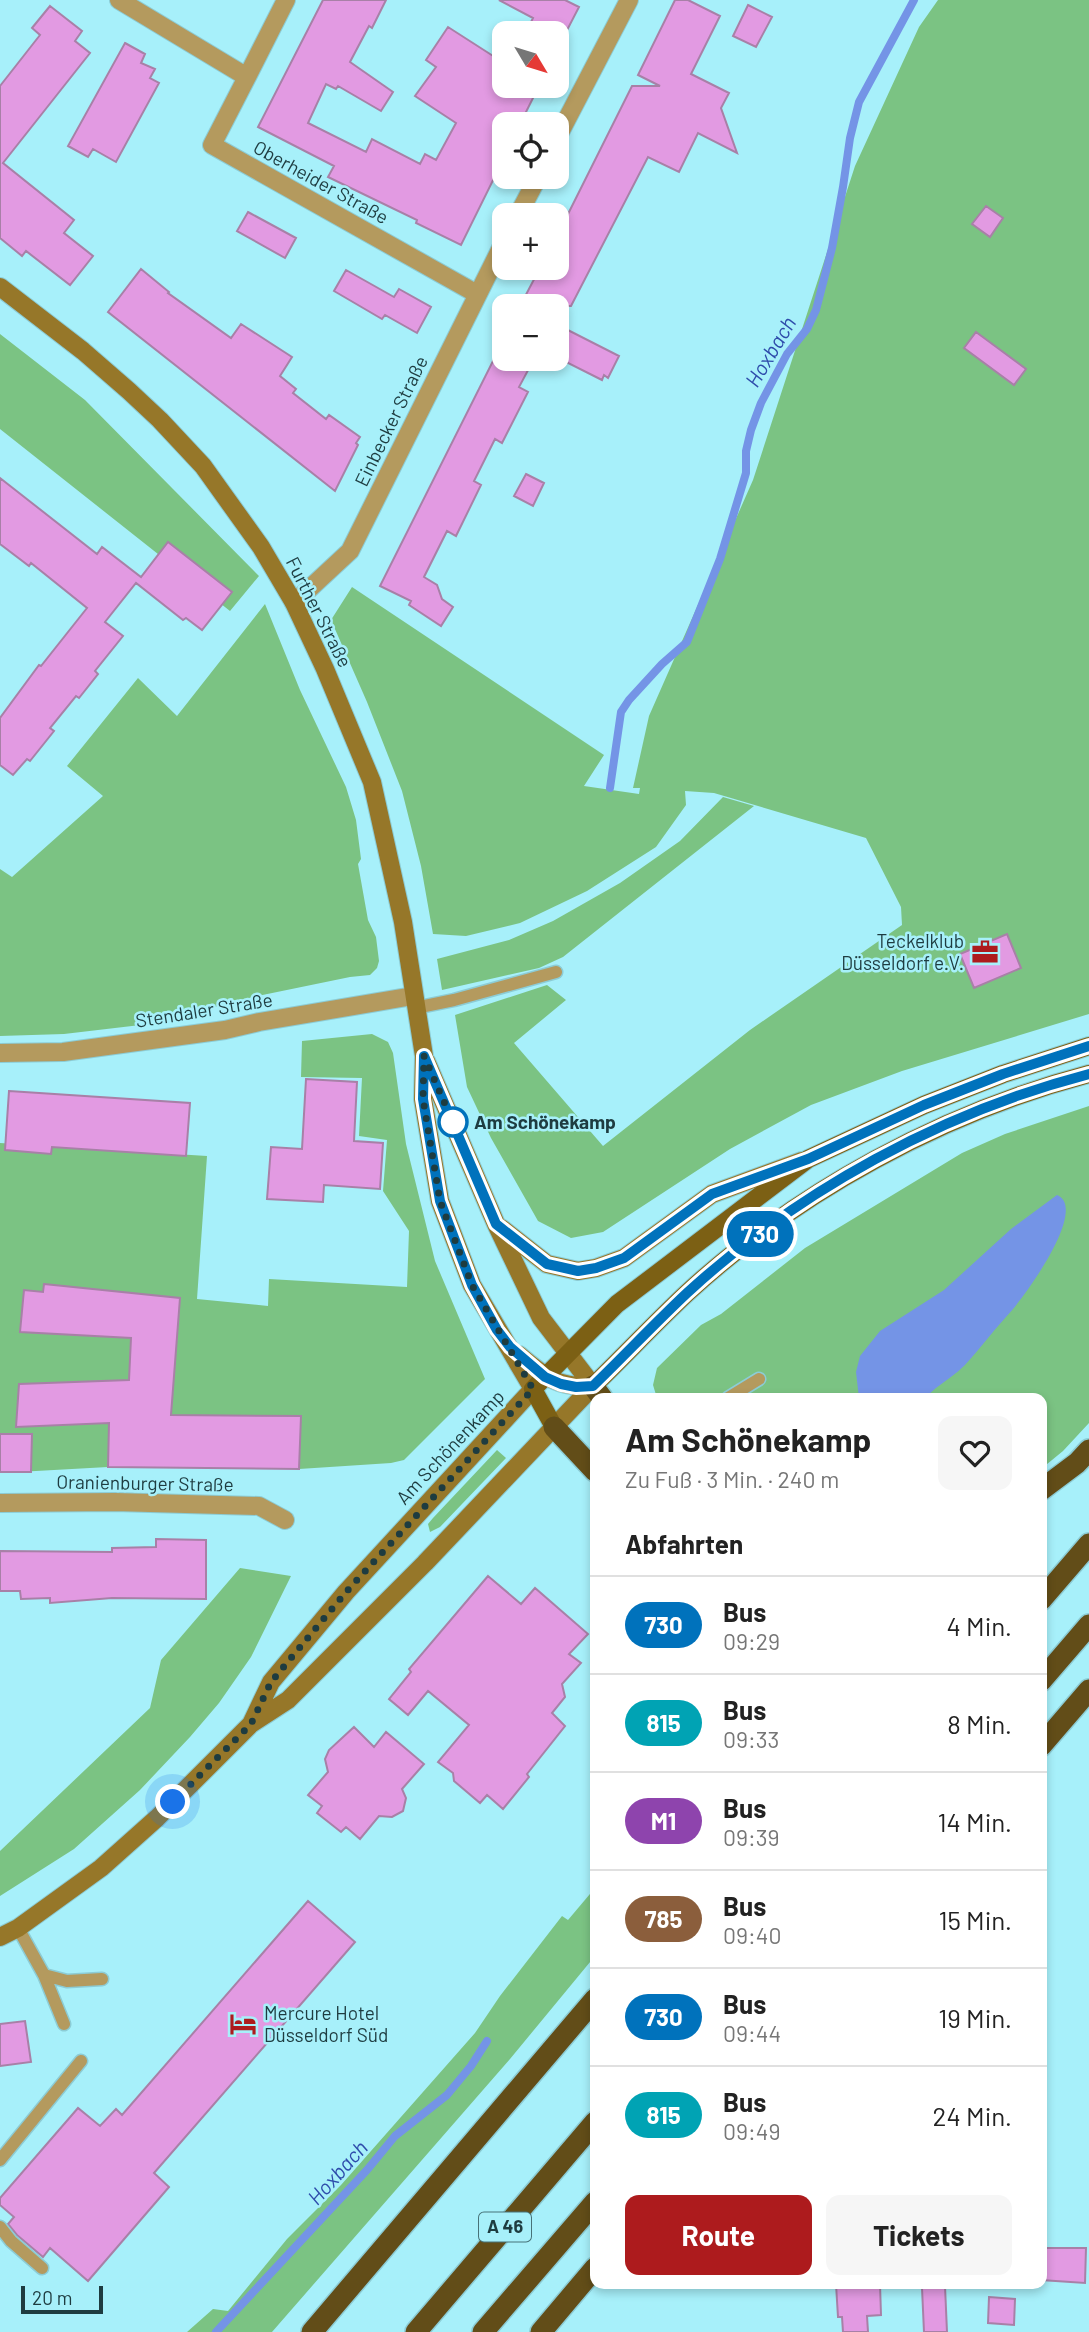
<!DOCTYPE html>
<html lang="de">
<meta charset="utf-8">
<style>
:root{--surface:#fff;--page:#f6f6f6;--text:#222;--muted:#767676;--line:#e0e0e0;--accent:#ad1b1d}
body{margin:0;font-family:Barlow,sans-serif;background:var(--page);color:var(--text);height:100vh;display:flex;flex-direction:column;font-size:26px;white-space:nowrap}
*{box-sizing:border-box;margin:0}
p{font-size:23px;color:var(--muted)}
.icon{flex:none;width:38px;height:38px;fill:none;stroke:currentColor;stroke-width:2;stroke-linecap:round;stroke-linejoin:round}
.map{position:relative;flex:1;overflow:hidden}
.sheet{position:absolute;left:590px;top:1393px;width:457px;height:896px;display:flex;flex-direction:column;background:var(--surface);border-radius:14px;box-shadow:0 4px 10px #0003}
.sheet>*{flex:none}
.badge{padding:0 14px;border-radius:23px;font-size:24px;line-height:46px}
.needle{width:46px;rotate:128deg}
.buttons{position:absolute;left:492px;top:21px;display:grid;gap:14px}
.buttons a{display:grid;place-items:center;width:77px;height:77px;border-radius:14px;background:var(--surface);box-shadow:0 4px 10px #0003;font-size:35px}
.scale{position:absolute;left:21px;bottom:18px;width:82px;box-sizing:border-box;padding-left:7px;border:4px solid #1e3c40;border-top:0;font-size:19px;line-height:24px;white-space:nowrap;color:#1e3c40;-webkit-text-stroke:5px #a7f0fa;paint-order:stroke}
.you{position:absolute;width:35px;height:35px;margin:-18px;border:5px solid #fff;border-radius:50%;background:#1a73e8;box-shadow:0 0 0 10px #1a73e833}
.map>.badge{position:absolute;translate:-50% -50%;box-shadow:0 0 0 4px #fff}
h2{padding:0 35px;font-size:26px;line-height:63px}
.round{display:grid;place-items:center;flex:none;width:74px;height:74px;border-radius:14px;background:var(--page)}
.summary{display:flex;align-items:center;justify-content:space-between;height:119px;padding:0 35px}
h1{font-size:33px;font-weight:700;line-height:52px}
.button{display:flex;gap:14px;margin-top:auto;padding:14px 35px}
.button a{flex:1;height:80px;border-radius:14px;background:var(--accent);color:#fff;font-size:28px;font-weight:700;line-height:80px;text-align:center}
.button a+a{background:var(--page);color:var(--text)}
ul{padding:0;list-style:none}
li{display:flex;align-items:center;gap:21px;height:98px;padding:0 35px;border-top:2px solid var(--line)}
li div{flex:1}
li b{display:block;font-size:26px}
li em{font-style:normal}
li .badge{min-width:77px;font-weight:700;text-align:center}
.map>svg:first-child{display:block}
</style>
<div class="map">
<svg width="1089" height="2332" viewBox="0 0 1089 2332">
<rect width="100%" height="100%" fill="#a7f0fa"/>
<!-- green -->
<path fill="#7bc383" d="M938,0H1089V1014L902,1071L811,1105L730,1149L603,1232L571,1238L538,1221L491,1138L467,1087L455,1015L547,985L566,1000L514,1043L603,1146L750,1030L902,925L901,907L866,838L714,793L685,791L686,805L656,847L587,891L520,923L466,936L433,934L421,866L402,791L367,702L331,620L352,587L604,755L584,786L639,794L640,788H633L649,716L753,480L855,166L919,27Z
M0,334L85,400L259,576L230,611L0,429Z
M265,604L300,690L346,787L356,820L361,859L358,864L368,920L376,937L379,961L377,968L370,975L350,977L253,997L149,1024L64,1034L0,1036V869L12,877L103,796L67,766L138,678L177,716Z
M723,797L754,806L563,957L539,968L442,990L437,959L509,940L553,921L620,883L680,841Z
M372,1034L388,1042L393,1053L406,1144L435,1261L485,1379L404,1460L391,1463L299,1469L301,1416L176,1422L108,1467L0,1473V1143L207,1156L197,1299L268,1306L269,1279L407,1287L409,1231L383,1191L387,1140L359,1136L362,1078L301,1077L302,1041Z
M1089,1106V1423L1063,1451L1041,1469V1398H657L653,1385L657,1368L701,1325L721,1314L805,1248L962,1153L1005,1134Z
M497,1450L506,1458L440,1527L430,1532L428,1524L433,1518Z
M240,1568L291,1576L251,1657L219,1703L190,1737L140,1790L74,1849L0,1896V1851L150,1708L161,1660Z
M595,1888V1956L510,2059L272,2332H187L213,2309L228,2311L287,2239L341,2185L475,2033L500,1996L562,1916L568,1920Z"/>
<!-- water -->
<path fill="#7494e6" d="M1057,1195C1089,1208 1025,1297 1006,1317C992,1332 979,1350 965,1365C956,1374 945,1381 936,1388C932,1391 927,1397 923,1398C915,1401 871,1398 859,1398L856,1372L860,1356L880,1331L944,1290L1011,1229Z"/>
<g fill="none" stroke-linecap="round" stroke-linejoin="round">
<!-- stream -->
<path stroke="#7494e6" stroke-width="8" d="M610,788L621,712L629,700L662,664L687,642L720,559L746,473V451L751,430L761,403L787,354L807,329L816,310L832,248L843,187L850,138L859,102L914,0
M216,2332L367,2170L395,2136L447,2095L471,2066L487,2041"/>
</g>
<!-- building -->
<path fill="#e29ae2" stroke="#a880a7" stroke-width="2" d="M323,0H386L372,28L369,26L350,62L393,92L381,111L338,86L336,89L326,84L308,123L366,152L372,139L420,164L425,154L436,160L456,123L415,96L436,67L426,60L448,27L504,63V86H539L520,124H504V158L461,245L416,223L417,220L328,177L334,166L258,127Z
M499,0H565L579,7L563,38L531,22L533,18Z
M675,0H688L720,16L691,74L729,93L721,108L737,153L698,133L679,172L648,157L571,306H520L540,268H556V238L632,86H660L638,75Z
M748,5L772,17L756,47L733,36Z
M50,6L82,31L75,41L90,53L3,163L74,220L64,233L93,256L70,285L26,251L22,256L0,238V86L40,35L32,28Z
M125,43L145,54L141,63L155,69L150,78L159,83L116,162L93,149L88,157L68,146Z
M986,206L1003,218L990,237L972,224Z
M248,212L296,238L285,258L237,231Z
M141,269L169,292L168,293L231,338L241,324L292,357L280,376L296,389L293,393L326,419L329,415L360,437L356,443L358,445L335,491L108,312Z
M346,270L394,297L399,289L431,307L417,333L385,315L382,319L334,291Z
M556,324L619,356L608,378L604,375L602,380L556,357Z
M976,332L1026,369L1014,385L964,348Z
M494,359H534L519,387L528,392L502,443L495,439L474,481L481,485L456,536L447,531L424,577L437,585L442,599L453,607L441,626L409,605L411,601L380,586Z
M526,474L544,483L533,506L514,496Z
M0,478L97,554L102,547L141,577L168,542L232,592L202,630L186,618L183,620L136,583L105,622L123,636L95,671L98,674L79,698L76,696L50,728L54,731L30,761L27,759L13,775L0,765V718L39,665L41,666L87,608L31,563L29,566L0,544Z
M1007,934L1021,968L974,988L960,954Z
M306,1079L357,1082L354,1141L383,1143L380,1189L324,1185L323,1202L267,1199L271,1147L302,1149Z
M9,1091L190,1103L186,1156L52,1147L51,1154L5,1150Z
M44,1284L180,1298L171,1415L301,1416L299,1469L108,1467L109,1423L16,1427L19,1384L129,1380L131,1338L20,1332L24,1290L43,1292Z
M0,1434H32L31,1472H0Z
M156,1539L206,1540V1599L112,1598L50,1603V1598L21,1599L20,1591H0V1551L112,1552V1548L156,1547Z
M488,1576L521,1604L535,1588L588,1634L569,1654L581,1663L562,1684L565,1697L552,1713L565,1726L527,1774L529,1777L503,1809L487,1795L480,1803L454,1781L453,1773L438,1762L469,1725L428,1691L408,1715L389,1699L411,1672L409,1669Z
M354,1727L374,1747L386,1732L424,1764L402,1789L406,1798L403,1811L392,1817L379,1816L360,1839L346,1827L341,1832L317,1813L322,1806L308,1795L328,1772L325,1759L329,1750Z
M308,1901L355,1942L154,2173L169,2187L88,2281L50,2248L43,2257L17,2235L8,2224L14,2217L0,2205V2198L78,2108L100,2126L116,2109L122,2115Z
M25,2021L31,2062L0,2066V2024Z
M1041,2248H1086L1085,2283L1041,2280Z
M836,2284H880L881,2315L867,2316L868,2332H843L842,2317H838Z
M945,2286L947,2332H924L922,2288Z
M989,2297L1015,2299L1014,2325L988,2323Z"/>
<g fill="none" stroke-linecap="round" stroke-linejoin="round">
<!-- lane casing -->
<g stroke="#8cccd5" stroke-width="15">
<path id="lane" d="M415,1008L454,1000L556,972
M728,1398L759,1379
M18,1928L44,1975L64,2024
M44,1975L67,1981L102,1979
M0,2160L81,2061
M0,2227L11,2241L42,2268"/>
</g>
<!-- street casing -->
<g stroke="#8cccd5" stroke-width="20">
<path id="street" d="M119,0L247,77L212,145L477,294
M247,77L286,0
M556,140L629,0
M518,215L538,177
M294,603L350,551L504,242
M0,1053L63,1052L225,1030L259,1022L413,996
M0,1503L115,1502L259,1506L285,1520"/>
</g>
<!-- secondary casing -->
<g stroke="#8cccd5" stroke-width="20">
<path id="secondary" d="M0,287L83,351L129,391L160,420L203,466L261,547L294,603L325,669L372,782L403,922L424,1056L423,1099L440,1201L472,1285L533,1389L346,1592L271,1682L251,1724
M426,1061L496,1224L541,1318L593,1386
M501,1228L547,1264L578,1271L596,1268L624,1258L712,1194L802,1161
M519,1355C545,1377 558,1388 593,1386
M0,1937L18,1928L101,1868L157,1818L251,1724L288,1700L425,1563L593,1386"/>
</g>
<!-- primary casing -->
<g stroke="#8cccd5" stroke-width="20">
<path id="primary" d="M593,1386C625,1355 655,1323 687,1293C798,1191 944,1112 1089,1074
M554,1427L533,1389L617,1304L808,1159L924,1105L1003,1074L1089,1046"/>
</g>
<!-- highway casing -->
<g stroke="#8cccd5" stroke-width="24">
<path id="highway" d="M593,1386L602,1398
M554,1427L595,1471
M1041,1490L1077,1463L1089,1450
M1041,1600L1089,1544
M1041,1681L1089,1625
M1041,1746L1089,1690
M312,2332L595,1999
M416,2332L595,2122
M483,2332L595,2202
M541,2332L595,2268"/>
</g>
<!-- lane -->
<use href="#lane" stroke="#b49a5e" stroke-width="12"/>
<!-- street -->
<use href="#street" stroke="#b49a5e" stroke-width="18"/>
<!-- secondary -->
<use href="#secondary" stroke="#967729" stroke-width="18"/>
<!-- primary -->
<use href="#primary" stroke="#7c6014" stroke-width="18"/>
<!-- highway -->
<use href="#highway" stroke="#624d18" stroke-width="21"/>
</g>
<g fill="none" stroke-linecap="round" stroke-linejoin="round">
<!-- line casing -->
<g stroke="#fff" stroke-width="16">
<path id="line" d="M1089,1046L1003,1074L924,1105L808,1159L712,1194L624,1258L596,1268L578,1271L547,1264L496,1224L424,1056L423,1099L440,1201L472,1285L497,1330L510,1347L545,1377L561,1384L576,1387L593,1386C625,1355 655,1323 687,1293C799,1190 943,1112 1089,1074"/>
</g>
<!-- line -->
<use href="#line" stroke="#0072bc" stroke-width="10"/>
<!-- walk -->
<path stroke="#1e3c40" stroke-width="7" stroke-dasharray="0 12.6" d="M173,1802L251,1724L271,1682L346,1592L533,1389L472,1285L440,1201L423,1099L424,1056L453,1122"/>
</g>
<!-- icons -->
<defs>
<g id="office-bare" transform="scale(2.1)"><path d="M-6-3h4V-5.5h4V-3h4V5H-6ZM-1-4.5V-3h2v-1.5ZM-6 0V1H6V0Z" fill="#ad1b1d" stroke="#a7f0fa" stroke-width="2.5" paint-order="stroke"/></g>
<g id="hotel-bare" transform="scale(2.1)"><path d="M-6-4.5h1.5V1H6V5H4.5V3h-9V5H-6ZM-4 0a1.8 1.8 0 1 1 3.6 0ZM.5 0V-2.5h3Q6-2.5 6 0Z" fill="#ad1b1d" stroke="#a7f0fa" stroke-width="2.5" paint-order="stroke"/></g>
</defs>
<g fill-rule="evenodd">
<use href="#office-bare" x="985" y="952"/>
<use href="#hotel-bare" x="243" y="2024"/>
</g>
<!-- markers -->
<circle fill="#fff" stroke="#0072bc" stroke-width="3.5" cx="453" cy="1122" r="14"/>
<g text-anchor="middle" stroke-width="5" stroke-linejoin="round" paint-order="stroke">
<!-- shield labels -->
<rect fill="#a7f0fa" stroke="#477278" stroke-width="2" x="479" y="2212.5" width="52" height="29" rx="5"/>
<g font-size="18" font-weight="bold" fill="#1e3c40">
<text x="505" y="2233">A 46</text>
</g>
<!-- street labels -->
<g font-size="19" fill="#1e3c40" stroke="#a7f0fa">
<text transform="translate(321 182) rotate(29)" y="7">Oberheider Straße</text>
<text transform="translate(391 421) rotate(-64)" y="7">Einbecker Straße</text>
<text transform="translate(319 612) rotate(63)" y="7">Further Straße</text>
<text transform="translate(204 1010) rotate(-9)" y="7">Stendaler Straße</text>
<text transform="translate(450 1447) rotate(-47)" y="7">Am Schönenkamp</text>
<text transform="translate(145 1483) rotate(1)" y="7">Oranienburger Straße</text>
</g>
<!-- poi labels -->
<g font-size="19" fill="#1e3c40" stroke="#a7f0fa" text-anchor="end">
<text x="964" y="948">Teckelklub<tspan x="964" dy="22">Düsseldorf e.V.</tspan></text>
<text x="264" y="2020" text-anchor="start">Mercure Hotel<tspan x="264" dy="22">Düsseldorf Süd</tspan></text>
</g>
<!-- stop labels -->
<g font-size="19" font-weight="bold" fill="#1e3c40" stroke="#a7f0fa" text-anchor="start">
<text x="474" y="1129">Am Schönekamp</text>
</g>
<!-- water labels -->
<g font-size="21" font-style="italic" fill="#2e4cab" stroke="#a7f0fa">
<text transform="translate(771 352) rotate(-59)" y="7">Hoxbach</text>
<text transform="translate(338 2173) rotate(-48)" y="7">Hoxbach</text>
</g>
</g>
</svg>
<div class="buttons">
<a><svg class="needle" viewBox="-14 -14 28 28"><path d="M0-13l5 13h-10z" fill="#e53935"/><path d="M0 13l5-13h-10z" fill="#767676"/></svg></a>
<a><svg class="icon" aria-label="locate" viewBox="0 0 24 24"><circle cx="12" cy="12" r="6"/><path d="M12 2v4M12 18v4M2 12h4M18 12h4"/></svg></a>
<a>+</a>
<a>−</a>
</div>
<div class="scale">20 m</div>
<div class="you" style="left:173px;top:1802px"></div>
<b class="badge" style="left:760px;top:1234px;background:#0072bc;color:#fff">730</b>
<section class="sheet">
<div class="summary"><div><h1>Am Schönekamp</h1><p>Zu Fuß · 3 Min. · 240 m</p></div><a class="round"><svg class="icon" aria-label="heart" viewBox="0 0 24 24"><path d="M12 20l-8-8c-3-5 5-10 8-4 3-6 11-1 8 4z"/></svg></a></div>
<h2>Abfahrten</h2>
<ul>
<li><span class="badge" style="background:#0072bc;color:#fff">730</span><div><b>Bus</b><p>09:29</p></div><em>4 Min.</em></li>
<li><span class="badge" style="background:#00a3b4;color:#fff">815</span><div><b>Bus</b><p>09:33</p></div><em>8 Min.</em></li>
<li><span class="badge" style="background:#8e44ad;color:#fff">M1</span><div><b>Bus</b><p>09:39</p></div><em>14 Min.</em></li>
<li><span class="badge" style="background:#8b5e3c;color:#fff">785</span><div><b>Bus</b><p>09:40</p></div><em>15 Min.</em></li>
<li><span class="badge" style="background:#0072bc;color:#fff">730</span><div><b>Bus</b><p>09:44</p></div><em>19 Min.</em></li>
<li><span class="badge" style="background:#00a3b4;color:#fff">815</span><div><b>Bus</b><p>09:49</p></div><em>24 Min.</em></li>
</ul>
<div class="button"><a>Route</a><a>Tickets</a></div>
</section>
</div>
